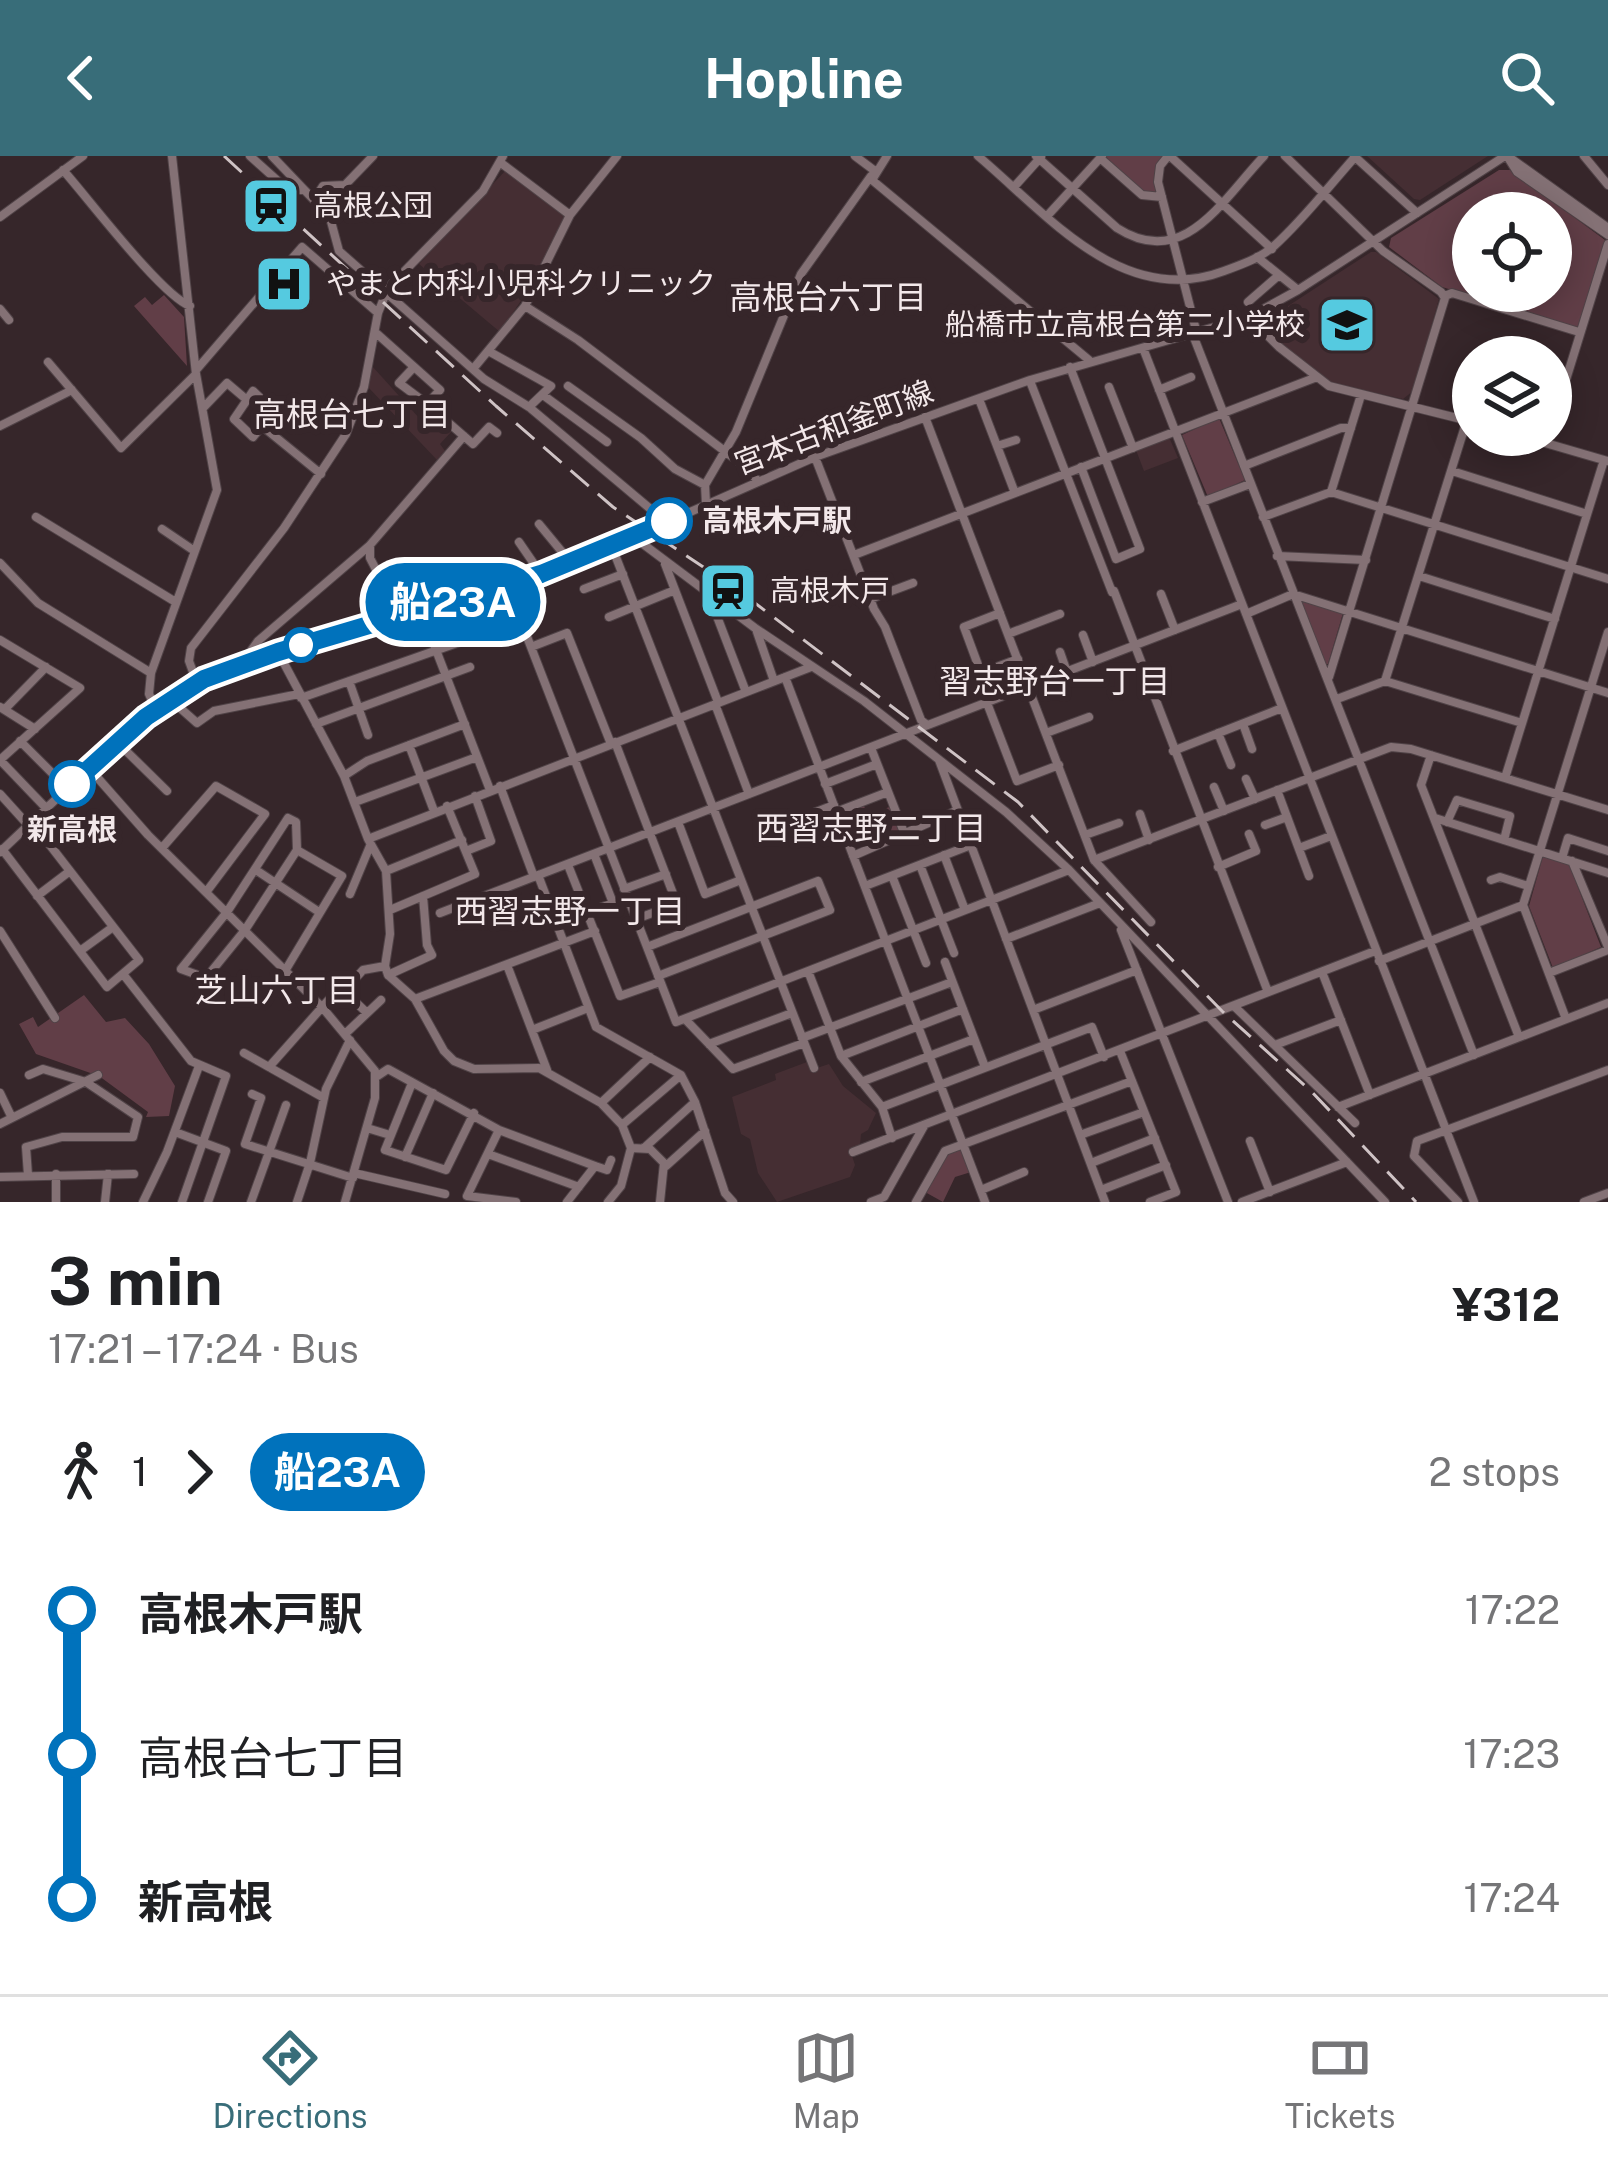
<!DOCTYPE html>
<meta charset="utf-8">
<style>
:root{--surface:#fff;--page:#f2f2f2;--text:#202124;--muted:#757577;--line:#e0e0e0;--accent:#386d79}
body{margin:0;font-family:"Public Sans","Noto Sans JP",sans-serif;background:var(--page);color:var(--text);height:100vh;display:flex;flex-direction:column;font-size:45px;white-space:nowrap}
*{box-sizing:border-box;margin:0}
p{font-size:39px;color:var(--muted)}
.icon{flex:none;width:66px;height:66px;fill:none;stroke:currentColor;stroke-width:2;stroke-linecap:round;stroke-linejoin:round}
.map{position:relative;height:1046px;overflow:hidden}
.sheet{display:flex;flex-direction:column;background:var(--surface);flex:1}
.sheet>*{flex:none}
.badge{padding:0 24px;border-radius:39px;font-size:42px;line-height:78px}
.controls{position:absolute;left:1452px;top:36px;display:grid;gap:24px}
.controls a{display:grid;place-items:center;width:120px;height:120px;border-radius:50%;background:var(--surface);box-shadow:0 6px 30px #0003;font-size:60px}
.map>.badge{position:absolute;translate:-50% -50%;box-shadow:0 0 0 6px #fff}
.legs{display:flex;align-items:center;gap:18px;height:132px;padding:0 48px;font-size:39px}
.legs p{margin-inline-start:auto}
.overview{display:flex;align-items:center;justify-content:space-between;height:204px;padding:0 48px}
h1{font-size:66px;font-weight:700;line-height:90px}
ul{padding:0 48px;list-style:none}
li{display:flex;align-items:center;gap:42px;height:144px;font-size:45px}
li i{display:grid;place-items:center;width:18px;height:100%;margin:0 15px;background:currentColor}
li i::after{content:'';width:30px;height:30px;margin:-15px;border:9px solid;border-radius:50%;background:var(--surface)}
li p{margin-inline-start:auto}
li:first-child i{background:linear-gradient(#0000 50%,currentColor 0)}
li:last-child i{background:linear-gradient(currentColor 50%,#0000 0)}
header{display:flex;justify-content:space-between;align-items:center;height:156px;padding:0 48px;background:var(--accent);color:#fff;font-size:54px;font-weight:700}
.tabs{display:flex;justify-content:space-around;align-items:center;height:168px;border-top:3px solid var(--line);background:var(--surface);font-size:33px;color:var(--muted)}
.tabs a{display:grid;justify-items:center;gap:6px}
.tabs .on{color:var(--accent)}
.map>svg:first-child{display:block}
</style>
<header><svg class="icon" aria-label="back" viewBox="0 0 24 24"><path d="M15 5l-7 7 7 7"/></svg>Hopline<svg class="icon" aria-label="search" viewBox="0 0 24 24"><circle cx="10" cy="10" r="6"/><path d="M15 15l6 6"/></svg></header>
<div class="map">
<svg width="1608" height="1046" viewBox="0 0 1608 1046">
<rect width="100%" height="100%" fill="#36262a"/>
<!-- built -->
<path fill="#452e33" d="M1367,0H1488L1420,44L1414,43Z
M505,15L568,62L537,121L500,176L419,108Z
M1371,96H1376L1439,143L1413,235L1403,243L1332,227L1262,172V167Z
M372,210L430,274L440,263L452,275L440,288L445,295L437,304L368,231Z
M1169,281L1178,302L1144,315L1136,294Z
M807,906L811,914L829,908L843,930L876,957L868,974L861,978L860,989L850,994L855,1009L850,1021L777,1046L758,1017L750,983L741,978L732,941L776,924L775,918Z"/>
<!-- green -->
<path fill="#613e47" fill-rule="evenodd" d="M1105,0H1164L1154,21L1158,38L1147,40Z
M1499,14H1510L1605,84L1578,172L1442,131L1389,91L1391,82ZM1473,57H1551V135H1473Z
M164,139L184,161L187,210L134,150L145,141L152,149Z
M1219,262L1245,324L1208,341L1182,279Z
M1303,444L1343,457L1328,508H1323L1299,448Z
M863,648L868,659L892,650L902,674L881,686L877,677L851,687L840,660Z
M1543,700L1569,708L1601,791L1553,812L1529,750Z
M84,839L106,866L125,862L149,888L175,930L169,960L146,961L148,956L99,920L36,898L19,868L33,861L38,871Z
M958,993L963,995L971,1016L955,1021L943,1046L925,1036L947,998Z"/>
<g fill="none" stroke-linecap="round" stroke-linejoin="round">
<!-- minor casing -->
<g stroke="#504347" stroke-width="10">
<path id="minor" d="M250,0L288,34H304
M272,0L314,44
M855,0L875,15
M887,0L872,24L1089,204
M978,0C1048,59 1123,153 1224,115C1240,109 1261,102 1274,90C1303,64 1329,30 1355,1
M1036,0L1117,72C1184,115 1222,44 1264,0
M1168,0L1160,10L1158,26L1197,178
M1170,0L1272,93
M1285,0L1383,95L1441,136L1445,142L1329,521
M1354,0L1417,57
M1507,0L1517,16L1608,79
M1584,0L1608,29
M1509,1L1608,72
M1100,2L1142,39L1162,41
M501,7L570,59
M63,14C88,42 161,139 190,150
M345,29L323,30L314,44L329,58L340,56L345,48V29L373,0
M1014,31L1041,1
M329,58L339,95L484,223L529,251L666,366
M1048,59L1102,0
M0,61L83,0
M1257,101L1298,134
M1445,140L1452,137L1579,176
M1248,146L1279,119
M525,150L578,184L743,309L758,325
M0,153L9,164
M1249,161L1279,191L1329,230L1473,266
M375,176L440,234L427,248L473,288L489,271L497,277
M1193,179L1474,899
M1143,192L1474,1046
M490,196L551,230L529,251
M48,206L121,292L195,219
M414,211L399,227L427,248
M1070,211L1140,393L1116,403L1081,311
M197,213L302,91L378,157
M473,213L525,150L570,59L617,0
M1030,225L1112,436
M568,230L641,282L675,313L705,329
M1109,231L1133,292
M1159,234L1191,221
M253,235L274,255L253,281L234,263Z
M543,239L607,286
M979,243L1015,337
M203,252L227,227L247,244
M925,261L1094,704L1391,591L1411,593L1608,654
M0,270L72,234
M262,270L321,318
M1551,272L1608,88
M1518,279L1607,305
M997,290L1016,284
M815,301L874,453L885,471L921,564L927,569
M1244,310L1341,272H1351
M1452,315L1587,358
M1331,336L1361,239
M1202,346L1250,328
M706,348L705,329L736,276L801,118L871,20
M36,361L174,445
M1263,361L1331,336L1608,423
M539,368L572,408
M162,373L193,394
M635,382L755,472L864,545L1006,656L1069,714L1385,1046
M519,386L541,418
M612,391L814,912
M854,399L1317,221
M1277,400L1366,404
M0,407L38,447L151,517
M665,408L718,546
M1419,420L1555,463
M507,429L676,866L1069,714
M584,433L623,418
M1114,435L1268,836
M708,437L746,536
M1161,438L1175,474
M870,443L913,427
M421,455L490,634
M1000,457L964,471L981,517L1018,503
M1246,458L1293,438L1608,537
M400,460L370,402V389L464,280
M609,461L675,434
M757,476L774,525
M1008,478L1060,458
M1083,479L1093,506
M0,484L80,532L0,604
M531,491L567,477L611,588
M278,496L344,620L368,683L386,715L390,778L385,810L388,819L415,843L444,895L454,905L474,913L539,912L601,947L622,969L631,992L621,1030L608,1046
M1060,496L1067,516
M248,506V499L258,485L369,390
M785,521L985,1046
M349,525L368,579
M1385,525L1467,264
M197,527L189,505L191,492L284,372L346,278L364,231L378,157L388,132L483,35L503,0
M301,542L460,486
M1337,543L1385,525L1522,567
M171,544L197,567L214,555L299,538
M987,547L1017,625L1059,609
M715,548L749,638
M0,551L35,573
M5,553L46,511
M156,553L149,538L151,517L217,334L196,218L172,0
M316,568L470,511
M1243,568L1252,593
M1046,577L1089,561
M1218,577L1231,609
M20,585L68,633
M117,586L167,635
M615,586L677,748L636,763
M409,589L434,655
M871,592L905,679
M1173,595L1282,552
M1431,599L1421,629L1519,881
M0,604L46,652
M939,604L1105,1046
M89,612L148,679L322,851L375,915V942L345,1046
M344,620L367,605L465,568
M1505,622L1604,304
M1246,623L1255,643
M825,628L877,608
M500,630L534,721
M1214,631L1224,655
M1277,634L1309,720
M0,638L28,669
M355,646L477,601
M836,656L888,636
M1140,658L1149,684
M288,662L296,666L297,694L245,774L206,822L181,813L227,756Z
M1435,662L1608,717
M678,666L705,738L741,724
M1447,666L1457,644L1510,660L1504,684
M783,669L834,649
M1265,669L1287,661
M1085,679L1119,667
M368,683L811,511
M162,692L216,630L265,658L207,735
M1299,692L1331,680
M2,693L107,831L139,804L32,666
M466,695L491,685L475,640
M0,696L125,578L204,523L278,496L572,408L815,301L1030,224L1249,161L1298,134L1505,0
M944,699L965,754
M853,700L958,654
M1562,702L1568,682L1608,695
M1094,704L1151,766
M1572,705L1608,791
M568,709L620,840L660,826
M920,709L954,797
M1218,711L1256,695L1249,678
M256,714L319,756
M386,715L462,684
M538,719L596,871L681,919L695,946L725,1037L733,1046
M892,720L926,807
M1491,724L1500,721L1528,730
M865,730L971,689
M624,733L666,718
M350,738L370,690
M37,740L70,715
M390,754L475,718L447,650
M440,757L1242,448
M587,757L613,747L594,698
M1121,774L1228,1046
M0,775L55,862
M1006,783L1100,747
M647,791L818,725L830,754L658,820
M80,795L113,771
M1379,805L1523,749
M945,806L985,911
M507,809L547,914
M285,815L342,720L297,694
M808,815L841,900L882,951L892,982
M1322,816L1370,939
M1549,817L1608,794
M123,818L191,905L226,920L182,1046
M388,819L432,799L427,789L423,740
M344,835L363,814L385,810
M415,843L595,775
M1234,850L1355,967
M1033,854L1137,814
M685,863L733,913L804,887
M1566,863L1523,749L1608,476
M532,874L588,852
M345,878L381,844
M802,882L952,826
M709,888L792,857
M1275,889L1341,864
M1120,895L1176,1036L1150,1046
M244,897L324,942
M841,900L963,853
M269,911L340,831L367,857
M376,921L388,913L499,974L595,1010L607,1014L611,1004
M861,926L974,883
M412,927L385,994L446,1014L474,957
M0,937L12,962
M252,938L261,942L245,988L353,1022
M601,947L650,901
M882,951L1092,871L1104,901
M1338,951L1608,847
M0,968L98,919
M622,969L681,919
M367,972L390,979
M499,974L467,1040L516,1046
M175,976L226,995L208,1046
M1080,979L1144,956
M1250,985L1270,1036
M631,992L650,993L664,1007L660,1046
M644,992L695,946
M853,996L1375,795
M488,998L579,1031
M405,1001L433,937
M1091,1007L1155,982
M666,1010L705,975
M354,1017L445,1038
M28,1019L26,991L62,981H133L138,961L86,926L43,913L29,919
M0,1021L134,1018
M981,1034L1024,1016
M1101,1034L1166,1009
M56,1046V1018
M105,1046L108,1018
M143,1046L167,996L199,910
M251,1046L286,949
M297,1046L310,1007L326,933L350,884
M567,1046L595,1010
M871,1046L884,1041L924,970
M916,1046L945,995L1132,925
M1242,1046L1347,1006
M1458,1046L1414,1000L1417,985L1608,914
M1584,1046L1608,1037"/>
</g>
<!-- minor -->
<use href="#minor" stroke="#847175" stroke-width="8"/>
<!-- rail -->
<path stroke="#cfc3c5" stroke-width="3" stroke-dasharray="24 12" stroke-linecap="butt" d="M224,0L496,250L613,351L735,432L1018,646L1222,855L1312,936L1416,1046"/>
</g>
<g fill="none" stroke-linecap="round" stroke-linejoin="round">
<!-- line-1 casing -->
<g stroke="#fff" stroke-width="27">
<path id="line-1" d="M72,628L146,561L204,523L278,496L541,418L669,365"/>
</g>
<!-- line-1 -->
<use href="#line-1" stroke="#0072bc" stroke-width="18"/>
</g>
<!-- icons -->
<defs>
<g id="station-square" transform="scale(3)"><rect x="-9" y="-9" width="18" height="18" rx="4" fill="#55cae0" stroke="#36262a"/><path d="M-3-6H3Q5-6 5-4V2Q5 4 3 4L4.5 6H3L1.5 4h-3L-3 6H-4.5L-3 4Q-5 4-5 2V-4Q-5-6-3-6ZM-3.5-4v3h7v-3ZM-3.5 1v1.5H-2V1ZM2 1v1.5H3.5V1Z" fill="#111"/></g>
<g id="hospital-square" transform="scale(3)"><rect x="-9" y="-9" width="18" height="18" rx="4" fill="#55cae0" stroke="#36262a"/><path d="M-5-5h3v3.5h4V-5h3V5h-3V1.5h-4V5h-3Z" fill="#111"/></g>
<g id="school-square" transform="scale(3)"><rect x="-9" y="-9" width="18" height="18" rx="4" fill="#55cae0" stroke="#36262a"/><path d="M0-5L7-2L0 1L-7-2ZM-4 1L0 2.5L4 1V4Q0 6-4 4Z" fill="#111"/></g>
</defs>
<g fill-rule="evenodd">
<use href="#station-square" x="271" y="50"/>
<use href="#hospital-square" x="284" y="128"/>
<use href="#school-square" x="1347" y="169"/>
<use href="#station-square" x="728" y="435"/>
</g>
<!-- markers -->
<g fill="#fff" stroke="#0072bc" stroke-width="6">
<circle cx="669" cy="365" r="21"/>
<circle cx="301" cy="489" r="15"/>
<circle cx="72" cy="628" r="21"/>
</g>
<g text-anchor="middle" stroke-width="12" stroke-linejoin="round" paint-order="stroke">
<!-- poi labels -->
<g font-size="30" fill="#f3e8ea" stroke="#36262a" text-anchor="start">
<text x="313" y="60">高根公団</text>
<text x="326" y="138">やまと内科小児科クリニック</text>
<text x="1305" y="179" text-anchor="end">船橋市立高根台第二小学校</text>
<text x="770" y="445">高根木戸</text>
</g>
<!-- street labels -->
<g font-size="30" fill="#f3e8ea" stroke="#36262a">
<text transform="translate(834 272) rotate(-21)" y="10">宮本古和釜町線</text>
</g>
<!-- stop labels -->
<g font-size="30" font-weight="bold" fill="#f3e8ea" stroke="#36262a" text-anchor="start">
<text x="702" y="375">高根木戸駅</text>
<text x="72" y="684" text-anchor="middle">新高根</text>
</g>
<!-- neighbourhood labels -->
<g font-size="33" fill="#f3e8ea" stroke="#36262a">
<text x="828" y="153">高根台六丁目</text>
<text x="352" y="270">高根台七丁目</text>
<text x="1055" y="537">習志野台一丁目</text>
<text x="871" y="684">西習志野二丁目</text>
<text x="570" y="767">西習志野一丁目</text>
<text x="277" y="846">芝山六丁目</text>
</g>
</g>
</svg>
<div class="controls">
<a><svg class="icon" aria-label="locate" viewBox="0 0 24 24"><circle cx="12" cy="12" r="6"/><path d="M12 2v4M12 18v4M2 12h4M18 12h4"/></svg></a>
<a><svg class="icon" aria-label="layers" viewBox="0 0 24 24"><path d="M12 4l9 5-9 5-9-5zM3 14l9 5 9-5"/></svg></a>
</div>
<b class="badge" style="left:453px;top:446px;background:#0072bc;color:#fff">船23A</b>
</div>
<section class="sheet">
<div class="overview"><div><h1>3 min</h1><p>17:21 – 17:24 · Bus</p></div><b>¥312</b></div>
<div class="legs"><svg class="icon" aria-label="walk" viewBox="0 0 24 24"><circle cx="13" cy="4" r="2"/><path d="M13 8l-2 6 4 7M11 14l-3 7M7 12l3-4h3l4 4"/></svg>1<svg class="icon" aria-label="forward" viewBox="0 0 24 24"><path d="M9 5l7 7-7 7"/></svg><b class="badge" style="background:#0072bc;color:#fff">船23A</b><p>2 stops</p></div>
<ul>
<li><i style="color:#0072bc"></i><b>高根木戸駅</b><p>17:22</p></li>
<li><i style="color:#0072bc"></i><span>高根台七丁目</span><p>17:23</p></li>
<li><i style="color:#0072bc"></i><b>新高根</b><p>17:24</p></li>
</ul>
</section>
<nav class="tabs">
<a class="on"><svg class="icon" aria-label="directions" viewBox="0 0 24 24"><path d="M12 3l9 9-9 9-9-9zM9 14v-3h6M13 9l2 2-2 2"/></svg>Directions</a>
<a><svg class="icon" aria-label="map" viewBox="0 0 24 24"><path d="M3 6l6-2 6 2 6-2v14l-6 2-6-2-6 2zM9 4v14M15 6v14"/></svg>Map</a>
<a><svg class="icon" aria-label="tickets" viewBox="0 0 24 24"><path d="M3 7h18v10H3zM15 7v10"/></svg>Tickets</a>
</nav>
